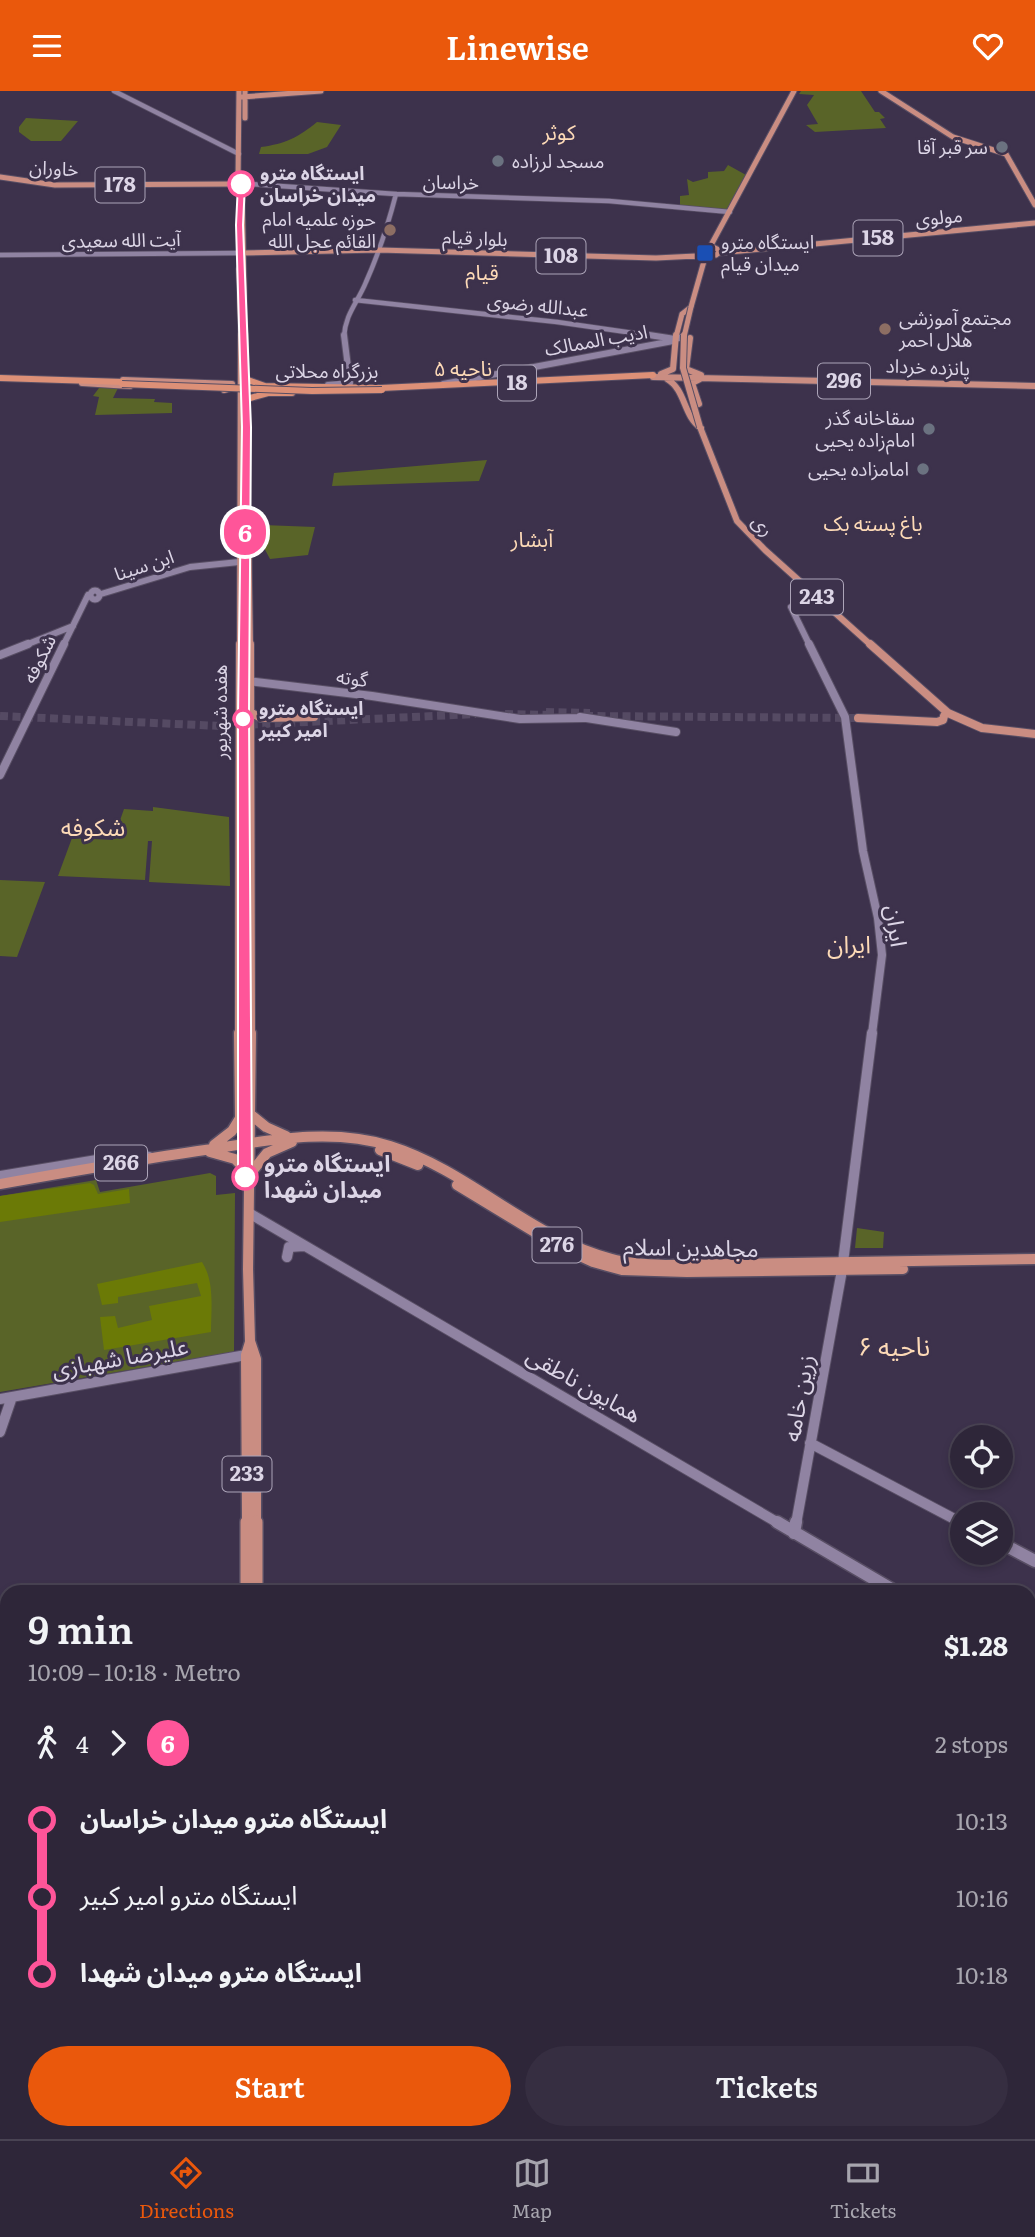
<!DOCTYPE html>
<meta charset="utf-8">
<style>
:root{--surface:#2e2639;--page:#362e41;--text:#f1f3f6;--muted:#a7a5ae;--line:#494353;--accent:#ea580c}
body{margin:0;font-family:Literata,"Noto Sans Arabic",serif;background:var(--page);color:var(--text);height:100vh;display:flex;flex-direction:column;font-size:26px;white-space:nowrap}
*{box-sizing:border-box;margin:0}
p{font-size:23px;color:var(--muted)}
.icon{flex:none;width:38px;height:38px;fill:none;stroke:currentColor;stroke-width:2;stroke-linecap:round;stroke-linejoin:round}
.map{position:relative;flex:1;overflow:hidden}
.panel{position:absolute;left:0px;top:1494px;width:1036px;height:555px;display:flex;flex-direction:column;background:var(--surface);border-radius:21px 21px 0 0;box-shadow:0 4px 10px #0003,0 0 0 2px var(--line)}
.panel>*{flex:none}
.badge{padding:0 14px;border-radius:23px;font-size:24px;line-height:46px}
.buttons{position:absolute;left:950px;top:1334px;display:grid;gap:14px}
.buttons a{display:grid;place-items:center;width:63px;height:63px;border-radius:50%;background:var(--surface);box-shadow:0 4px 10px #0003,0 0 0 2px var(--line);font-size:35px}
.map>.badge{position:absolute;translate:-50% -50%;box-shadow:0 0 0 4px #fff}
.legs{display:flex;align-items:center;gap:10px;height:77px;padding:0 28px;font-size:23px}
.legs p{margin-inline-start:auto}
.head{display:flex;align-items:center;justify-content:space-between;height:119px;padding:0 28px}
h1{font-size:38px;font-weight:600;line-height:52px}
.action{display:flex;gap:14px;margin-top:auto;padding:14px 28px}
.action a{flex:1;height:80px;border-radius:42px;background:var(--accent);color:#fff;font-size:28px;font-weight:600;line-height:80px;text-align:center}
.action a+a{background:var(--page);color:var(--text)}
ul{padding:0 28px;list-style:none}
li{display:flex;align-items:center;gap:24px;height:77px;font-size:26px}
li i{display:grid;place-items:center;width:10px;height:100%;margin:0 9px;background:currentColor}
li i::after{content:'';width:18px;height:18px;margin:-9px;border:5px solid;border-radius:50%;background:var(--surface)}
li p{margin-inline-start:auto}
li:first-child i{background:linear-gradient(#0000 50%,currentColor 0)}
li:last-child i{background:linear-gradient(currentColor 50%,#0000 0)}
header{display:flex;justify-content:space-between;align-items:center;height:91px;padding:0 28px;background:var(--accent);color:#fff;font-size:32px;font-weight:600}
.dock{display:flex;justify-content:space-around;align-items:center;height:98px;border-top:2px solid var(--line);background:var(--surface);font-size:19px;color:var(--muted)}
.dock a{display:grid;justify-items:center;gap:4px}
.dock .selected{color:var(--accent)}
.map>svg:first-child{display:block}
</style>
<header><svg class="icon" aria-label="menu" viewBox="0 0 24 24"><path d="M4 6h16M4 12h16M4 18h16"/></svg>Linewise<svg class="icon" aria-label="heart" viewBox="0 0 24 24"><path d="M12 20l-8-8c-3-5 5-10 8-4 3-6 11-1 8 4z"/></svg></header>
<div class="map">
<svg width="1035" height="2048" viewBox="0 0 1035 2048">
<rect width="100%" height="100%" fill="#3d324c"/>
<!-- green -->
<path fill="#596428" d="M801,0H861L875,21H879L885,27L880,28L886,37L815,41L806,34L818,33L807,14L814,4L799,3Z
M26,27L78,30L61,50H31L19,41V36Z
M317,31L341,34L327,56L308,63H259L261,56C285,53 299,46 317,31Z
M728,74L746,84L728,119L680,115V105L689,104L687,88L693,91L708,87V81L724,80Z
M99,297H118L113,307L155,308L154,311L172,312V322L95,324L99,306L93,305Z
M487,369L479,390L332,395L334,382Z
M263,434L315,436L308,464L270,468L262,453Z
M153,716L229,726L230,795L149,791L152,750H148L145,789L58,785L72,747L113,749L124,718L153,720Z
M0,789L45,791L17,866L0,865Z
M210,1082L216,1085V1104L235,1102L234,1261L0,1301V1105L96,1089L100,1101Z
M857,1137L884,1141L883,1157H855Z
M0,1545L7,1546V1678L0,1677Z"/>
<!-- forest -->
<path fill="#6b7a06" d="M90,1092L94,1094L98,1103L129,1098L130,1112L0,1131V1105Z
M202,1171C215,1191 211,1218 211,1241L104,1259L100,1226L115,1225L118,1237L152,1229L149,1215L201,1205L197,1192L118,1206V1212L102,1214L97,1193Z"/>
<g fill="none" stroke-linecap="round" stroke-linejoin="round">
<!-- stream -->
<path stroke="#001559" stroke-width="2.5" d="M241,2042V2048"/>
<!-- primary-tunnel -->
<path stroke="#554a63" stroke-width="8" stroke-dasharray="8 4.5" stroke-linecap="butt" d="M546,621L590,622
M505,623L553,624
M0,625L221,635L476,623
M585,625L858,627"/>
<!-- secondary-far4 casing -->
<g stroke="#584e64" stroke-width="6">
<path id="secondary-far4" d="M114,0L239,63
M249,93L396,103L609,110L730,121
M0,164L242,162
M355,209L557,231L661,246
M344,246C345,223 358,211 366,191C379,162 388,134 396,103"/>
</g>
<!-- secondary-far3 casing -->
<g stroke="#584e64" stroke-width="8">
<path id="secondary-far3" d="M649,244L675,248L683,246
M443,293L673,250
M328,294L350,292L344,244
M90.5 504a4.5 4.5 0 1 1 9 0a4.5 4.5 0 1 1-9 0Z
M101,503L190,476L239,471
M791,516L810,555
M23,555L73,535
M63,555L88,504"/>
</g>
<!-- secondary-far2 casing -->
<g stroke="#584e64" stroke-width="10">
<path id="secondary-far2" d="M809,553L845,626L863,760L878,827L882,864L872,943
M0,564L28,553
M248,590L372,605L520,628L584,627
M580,626L676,641
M0,684L64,553"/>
</g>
<!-- secondary-far1 casing -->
<g stroke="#584e64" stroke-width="12">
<path id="secondary-far1" d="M0,1085L133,1063L149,1066
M249,1122L780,1433
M287,1166L289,1156L304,1155
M0,1308L246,1264
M0,1341L12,1306
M810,1352L962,1432
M796,1433L842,1179L872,942"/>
</g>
<!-- secondary casing -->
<g stroke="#584e64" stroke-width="15">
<path id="secondary" d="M777,1431L898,1502
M794,1442L796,1431
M1001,1452L1035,1470
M0,1540H7
M1029,1575L1035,1578
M0,1991L7,1963"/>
</g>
<!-- primary-far4 casing -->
<g stroke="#584e64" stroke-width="7">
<path id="primary-far4" d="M245,0V27
M881,0L953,46L1006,63L1035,114
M242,6L321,0
M0,86L55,94L234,93
M238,91L239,0
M242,96L245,246
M710,156L794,0
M242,162L379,159L656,167L716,164L721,160L713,156L700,159
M720,162L1035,132
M239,178L241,246
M676,246L682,223L691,216L706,163"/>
</g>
<!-- primary-far3 casing -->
<g stroke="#584e64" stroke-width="8">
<path id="primary-far3" d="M245,244L250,555
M690,247L686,278L701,284
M661,283L673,278L676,244
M653,286L1035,295
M667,288C686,299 683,325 701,337
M123,289L232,293L231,297L224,299
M82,292L130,295
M699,313L692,292L700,288
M700,336L737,430L765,459L872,555
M240,555L241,244"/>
</g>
<!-- primary-far2 casing -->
<g stroke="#584e64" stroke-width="10">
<path id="primary-far2" d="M250,553L251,943
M870,553L948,622L982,637L1035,643
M248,620L261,627L314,626
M858,627L937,631L943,629L944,625
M239,943L240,553"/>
</g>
<!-- primary-far1 casing -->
<g stroke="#584e64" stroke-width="13">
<path id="primary-far1" d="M251,942L248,1178L250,1250L256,1268V1433
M250,1023L266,1036L286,1045
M214,1054L232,1040L240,1027L239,942
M380,1059L418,1074
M210,1061L235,1068L250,1083
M250,1083L267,1062L292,1051
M0,1093C68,1081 136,1069 205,1059C265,1050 330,1036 390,1055C470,1080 530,1147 612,1168C629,1173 647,1173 665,1174L1035,1168
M457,1094L556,1154L593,1171L622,1179L687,1181L903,1178
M247,1433L246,1264L250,1251"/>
</g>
<!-- primary casing -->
<g stroke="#584e64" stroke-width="16">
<path id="primary" d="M247,1431V1502
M256,1431V1502
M249,2042V2048
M259,2042V2048"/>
</g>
<!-- trunk casing -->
<g stroke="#584e64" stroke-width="8">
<path id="trunk" d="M0,287L124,291
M248,289L265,295L381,297L653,284
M247,308L268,302H292"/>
</g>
<!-- secondary-far4 -->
<use href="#secondary-far4" stroke="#9083a2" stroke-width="4.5"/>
<!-- secondary-far3 -->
<use href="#secondary-far3" stroke="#9083a2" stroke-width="6"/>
<!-- secondary-far2 -->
<use href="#secondary-far2" stroke="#9083a2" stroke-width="8"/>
<!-- secondary-far1 -->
<use href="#secondary-far1" stroke="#9083a2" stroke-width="10"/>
<!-- secondary -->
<use href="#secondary" stroke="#9083a2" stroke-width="12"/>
<!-- primary-far4 -->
<use href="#primary-far4" stroke="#ca8d82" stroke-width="5"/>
<!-- primary-far3 -->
<use href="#primary-far3" stroke="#ca8d82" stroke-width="6"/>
<!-- primary-far2 -->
<use href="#primary-far2" stroke="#ca8d82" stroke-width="8"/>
<!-- primary-far1 -->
<use href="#primary-far1" stroke="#ca8d82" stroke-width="10"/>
<!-- primary -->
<use href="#primary" stroke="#ca8d82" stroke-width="13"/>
<!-- trunk -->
<use href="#trunk" stroke="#dd9077" stroke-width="6"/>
<!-- primary-bridge-far1 casing -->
<g stroke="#584e64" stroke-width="7" stroke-linecap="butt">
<path id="primary-bridge-far1" d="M684,246L691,216"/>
</g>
<!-- primary-bridge casing -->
<g stroke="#584e64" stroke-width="8" stroke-linecap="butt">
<path id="primary-bridge" d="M684,244L683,277L700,336"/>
</g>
<!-- trunk-bridge casing -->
<g stroke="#584e64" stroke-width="8" stroke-linecap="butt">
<path id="trunk-bridge" d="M122,293L312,300L382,299"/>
</g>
<!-- primary-bridge-far1 -->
<use href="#primary-bridge-far1" stroke="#ca8d82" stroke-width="5"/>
<!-- primary-bridge -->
<use href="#primary-bridge" stroke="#ca8d82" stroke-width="6"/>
<!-- trunk-bridge -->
<use href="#trunk-bridge" stroke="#dd9077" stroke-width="6"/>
</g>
<!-- line-1 -->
<path fill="#f59" stroke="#fff" stroke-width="2" d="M241,91L245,93L243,134L251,336L249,622L252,1086L245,1091L238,1086V622L242,336L236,134L238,93Z"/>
<!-- markers -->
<g fill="#6b7280" stroke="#3d324c" stroke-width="2.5">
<circle cx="1002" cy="56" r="7"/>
<circle cx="498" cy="70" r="7"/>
<circle cx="929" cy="338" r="7"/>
<circle cx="923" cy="378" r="7"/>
</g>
<g fill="#fff" stroke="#f59" stroke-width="3.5">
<circle cx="241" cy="93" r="12"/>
<circle cx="243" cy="628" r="9"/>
<circle cx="245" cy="1086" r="12"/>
</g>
<g fill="#8d6e63" stroke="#3d324c" stroke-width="2.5">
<circle cx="390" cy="139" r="7"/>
<circle cx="885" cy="238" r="7"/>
</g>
<rect fill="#1a4fb4" stroke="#3d324c" stroke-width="2.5" x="696" y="153" width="18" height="18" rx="3.5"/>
<g text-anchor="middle" stroke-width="6" stroke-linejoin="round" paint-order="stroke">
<!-- far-poi labels -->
<g font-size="19" fill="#dcd5e6" stroke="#3d324c" text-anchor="end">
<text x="988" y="63">سر قبر آقا</text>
<text x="512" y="77" text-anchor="start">مسجد لرزاده</text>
<text x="376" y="135">حوزه علمیه امام<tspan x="376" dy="22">القائم عجل الله</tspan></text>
<text x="721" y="158" text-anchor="start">ایستگاه مترو<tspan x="721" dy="22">میدان قیام</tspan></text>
<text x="899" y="234" text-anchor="start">مجتمع آموزشی<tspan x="899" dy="22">هلال احمر</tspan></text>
<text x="915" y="334">سقاخانه گذر<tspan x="915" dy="22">امام‌زاده یحیی</tspan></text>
<text x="909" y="385">امامزاده یحیی</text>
</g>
<!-- far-street labels -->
<g font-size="19" fill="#dcd5e6" stroke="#3d324c">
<text transform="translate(54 77) rotate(3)" y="7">خاوران</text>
<text transform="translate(451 91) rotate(1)" y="7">خراسان</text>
<text transform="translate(939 126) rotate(-5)" y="7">مولوی</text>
<text transform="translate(475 147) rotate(2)" y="7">بلوار قیام</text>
<text transform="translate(121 149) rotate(-1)" y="7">آیت الله سعیدی</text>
<text transform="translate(538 214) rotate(6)" y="7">عبدالله رضوی</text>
<text transform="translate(596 249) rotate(-10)" y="7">ادیب الممالک</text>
<text transform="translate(928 276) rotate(2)" y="7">پانزده خرداد</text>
<text x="327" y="287">بزرگراه محلاتی</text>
<text transform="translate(763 434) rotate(46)" y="7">ری</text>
<text transform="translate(144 474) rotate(-18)" y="7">ابن سینا</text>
<text transform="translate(39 568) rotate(-64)" y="7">شکوفه</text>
<text transform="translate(352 587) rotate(7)" y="7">گوته</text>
<text transform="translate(220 621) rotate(-90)" y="7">هفده شهریور</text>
</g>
<!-- far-stop labels -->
<g font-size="19" font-weight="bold" fill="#dcd5e6" stroke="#3d324c" text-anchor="start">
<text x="260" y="89">ایستگاه مترو<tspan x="260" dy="22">میدان خراسان</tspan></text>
<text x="259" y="624">ایستگاه مترو<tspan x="259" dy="22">امیر کبیر</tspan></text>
</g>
<!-- far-neighbourhood labels -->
<g font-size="21" fill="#fddab7" stroke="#3d324c">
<text x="559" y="49">کوثر</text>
<text x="482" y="189">قیام</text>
<text x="873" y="440">باغ پسته بک</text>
<text x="532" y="456">آبشار</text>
</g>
<!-- shield labels -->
<g fill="#3d324c" stroke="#aca4b8" stroke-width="2">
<rect x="95.5" y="76.5" width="49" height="35" rx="5"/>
<rect x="853.5" y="129.5" width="49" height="35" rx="5"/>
<rect x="536.5" y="147.5" width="49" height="35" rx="5"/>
<rect x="818" y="272.5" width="52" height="35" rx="5"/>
<rect x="498" y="274.5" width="38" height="35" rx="5"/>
<rect x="791" y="488.5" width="52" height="35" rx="5"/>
<rect x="95" y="1054.5" width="52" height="35" rx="5"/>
<rect x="532.5" y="1136.5" width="49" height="35" rx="5"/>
<rect x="222.5" y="1365.5" width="49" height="35" rx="5"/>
</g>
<g font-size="21" font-weight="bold" fill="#dcd5e6">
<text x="120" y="101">178</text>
<text x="878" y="154">158</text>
<text x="561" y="172">108</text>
<text x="844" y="297">296</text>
<text x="517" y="299">18</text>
<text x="817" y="513">243</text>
<text x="121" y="1079">266</text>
<text x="557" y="1161">276</text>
<text x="247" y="1390">233</text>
</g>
<!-- far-quarter labels -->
<g font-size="21" fill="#fddab7" stroke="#3d324c">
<text x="463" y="285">ناحیه ۵</text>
</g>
<!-- street labels -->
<g font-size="23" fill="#dcd5e6" stroke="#3d324c">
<text transform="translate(896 835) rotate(82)" y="8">ایران</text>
<text transform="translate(691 1157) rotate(1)" y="8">مجاهدین اسلام</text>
<text transform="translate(120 1267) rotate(-10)" y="8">علیرضا شهبازی</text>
<text transform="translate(584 1294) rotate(30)" y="8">همایون ناطقی</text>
<text transform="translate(799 1307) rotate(-80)" y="8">زرین خامه</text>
</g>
<!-- stop labels -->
<g font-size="23" font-weight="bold" fill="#dcd5e6" stroke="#3d324c" text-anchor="start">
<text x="264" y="1081">ایستگاه مترو<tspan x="264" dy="26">میدان شهدا</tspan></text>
</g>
<!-- neighbourhood labels -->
<g font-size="24" fill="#fddab7" stroke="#3d324c">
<text x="93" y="745">شکوفه</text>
<text x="849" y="862">ایران</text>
</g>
<!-- quarter labels -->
<g font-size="26" fill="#fddab7" stroke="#3d324c">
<text x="894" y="1265">ناحیه ۶</text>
</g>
</g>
</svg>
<div class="buttons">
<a><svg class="icon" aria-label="locate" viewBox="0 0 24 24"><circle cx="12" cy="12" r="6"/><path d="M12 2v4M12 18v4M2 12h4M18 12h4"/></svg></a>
<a><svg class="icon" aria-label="layers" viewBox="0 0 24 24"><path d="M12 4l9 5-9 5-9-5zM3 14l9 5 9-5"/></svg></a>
</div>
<b class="badge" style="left:245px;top:441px;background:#f59;color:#fff">6</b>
<section class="panel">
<div class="head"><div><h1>9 min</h1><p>10:09 – 10:18 · Metro</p></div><b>$1.28</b></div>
<div class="legs"><svg class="icon" aria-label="walk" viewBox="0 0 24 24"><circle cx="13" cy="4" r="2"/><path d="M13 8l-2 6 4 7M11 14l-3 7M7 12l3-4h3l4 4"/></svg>4<svg class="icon" aria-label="forward" viewBox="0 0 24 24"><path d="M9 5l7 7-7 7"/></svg><b class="badge" style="background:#f59;color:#fff">6</b><p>2 stops</p></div>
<ul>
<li><i style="color:#f59"></i><b>ایستگاه مترو میدان خراسان</b><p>10:13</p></li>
<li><i style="color:#f59"></i><span>ایستگاه مترو امیر کبیر</span><p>10:16</p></li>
<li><i style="color:#f59"></i><b>ایستگاه مترو میدان شهدا</b><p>10:18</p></li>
</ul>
<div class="action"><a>Start</a><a>Tickets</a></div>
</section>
</div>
<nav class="dock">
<a class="selected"><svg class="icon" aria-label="directions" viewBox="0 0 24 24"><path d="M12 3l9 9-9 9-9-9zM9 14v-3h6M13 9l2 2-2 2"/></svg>Directions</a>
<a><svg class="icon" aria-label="map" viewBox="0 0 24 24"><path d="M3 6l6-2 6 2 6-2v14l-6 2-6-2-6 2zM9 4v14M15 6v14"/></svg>Map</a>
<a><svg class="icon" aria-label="tickets" viewBox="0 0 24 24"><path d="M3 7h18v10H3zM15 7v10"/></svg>Tickets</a>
</nav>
